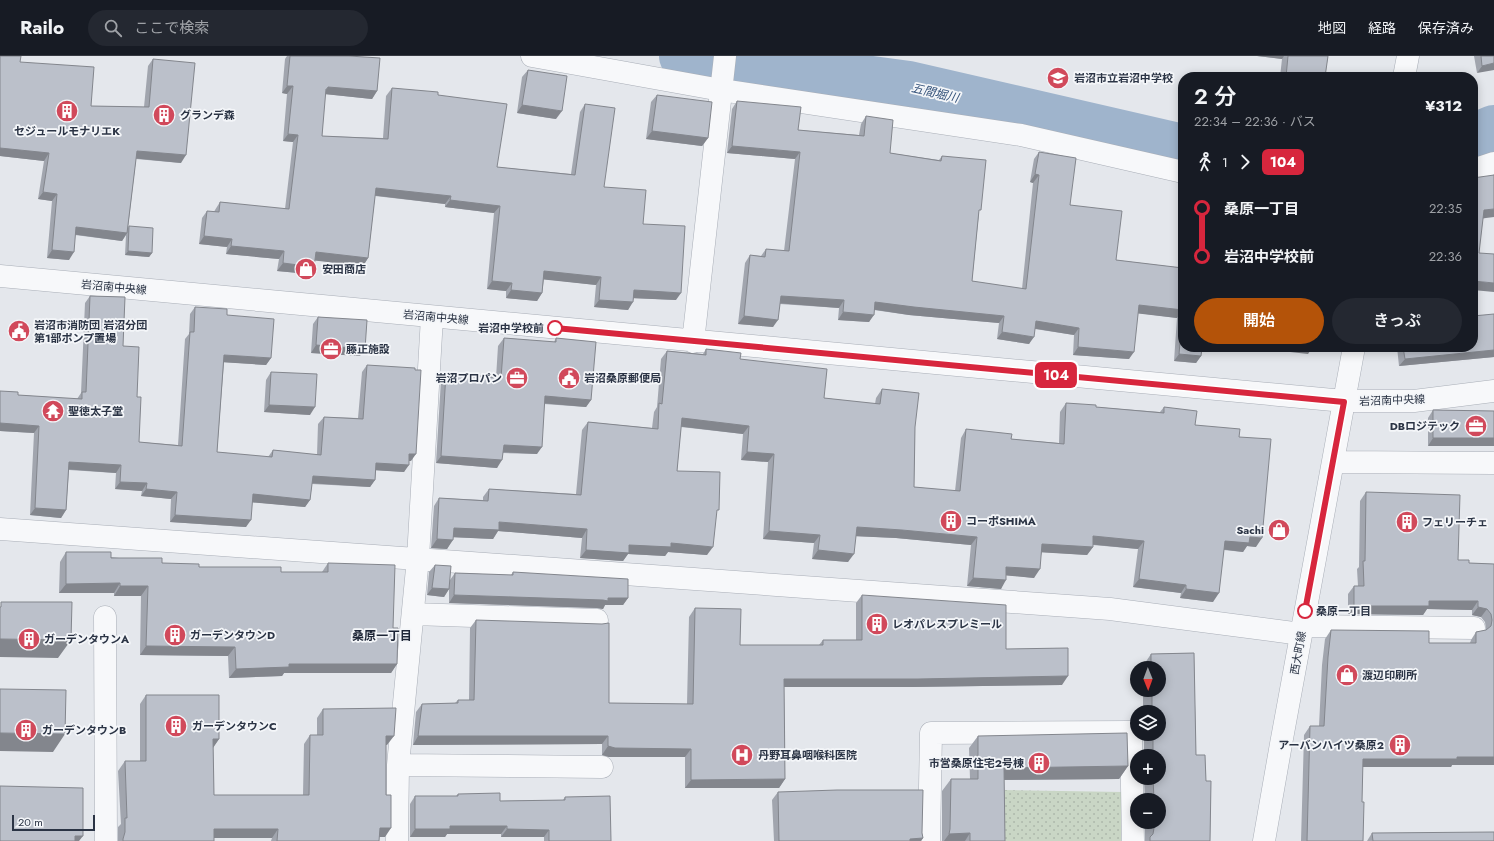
<!DOCTYPE html>
<html lang="ja">
<meta charset="utf-8">
<style>
:root{--surface:#171b24;--page:#242831;--text:#f1f3f6;--muted:#9ea1a6;--line:#363941;--accent:#b45309}
body{margin:0;font-family:Jost,"Noto Sans JP",sans-serif;background:var(--page);color:var(--text);height:100vh;display:flex;flex-direction:column;font-size:15px;white-space:nowrap}
*{box-sizing:border-box;margin:0}
p{font-size:13px;color:var(--muted)}
.icon{flex:none;width:22px;height:22px;fill:none;stroke:currentColor;stroke-width:2;stroke-linecap:round;stroke-linejoin:round}
.map{position:relative;flex:1;overflow:hidden}
.details{position:absolute;left:1178px;top:16px;width:300px;height:280px;display:flex;flex-direction:column;background:var(--surface);border-radius:16px;box-shadow:0 2px 10px #0003}
.details>*{flex:none}
.badge{padding:0 8px;border-radius:6px;font-size:14px;line-height:26px}
.needle{width:26px;rotate:179deg}
.fabs{position:absolute;left:1130px;top:605px;display:grid;gap:8px}
.fabs a{display:grid;place-items:center;width:36px;height:36px;border-radius:50%;background:var(--surface);box-shadow:0 2px 10px #0003;font-size:20px}
.scale{position:absolute;left:12px;bottom:10px;width:83px;box-sizing:border-box;padding-left:4px;border:2px solid #2b3445;border-top:0;font-size:11px;line-height:14px;white-space:nowrap;color:#2b3445;-webkit-text-stroke:3px #f4f6f9;paint-order:stroke}
.map>.badge{position:absolute;translate:-50% -50%;box-shadow:0 0 0 2px #fff}
.legs{display:flex;align-items:center;gap:6px;height:44px;padding:0 16px;font-size:13px}
.legs p{margin-inline-start:auto}
.overview{display:flex;align-items:center;justify-content:space-between;height:68px;padding:0 16px}
h1{font-size:22px;font-weight:600;line-height:30px}
.cta{display:flex;gap:8px;margin-top:auto;padding:8px 16px}
.cta a{flex:1;height:46px;border-radius:24px;background:var(--accent);color:#fff;font-size:16px;font-weight:600;line-height:46px;text-align:center}
.cta a+a{background:var(--page);color:var(--text)}
ul{padding:0 16px;list-style:none}
li{display:flex;align-items:center;gap:14px;height:48px;font-size:15px}
li i{display:grid;place-items:center;width:6px;height:100%;margin:0 5px;background:currentColor}
li i::after{content:'';width:10px;height:10px;margin:-5px;border:3px solid;border-radius:50%;background:var(--surface)}
li p{margin-inline-start:auto}
li:first-child i{background:linear-gradient(#0000 50%,currentColor 0)}
li:last-child i{background:linear-gradient(currentColor 50%,#0000 0)}
header{display:flex;align-items:center;gap:24px;box-sizing:border-box;height:56px;padding:0 20px;background:var(--surface);border-bottom:1px solid var(--line)}
header strong{font-size:19px}
nav{display:flex;gap:22px;margin-inline-start:auto;font-size:14px}
.search{width:280px;height:36px;background:var(--page);display:flex;align-items:center;gap:10px;box-sizing:border-box;padding:0 14px;border-radius:22px;color:var(--muted);font-size:15px}
.map>svg:first-child{display:block}
</style>
<header>
<strong>Railo</strong>
<div class="search"><svg class="icon" aria-label="search" viewBox="0 0 24 24"><circle cx="10" cy="10" r="6"/><path d="M15 15l6 6"/></svg>ここで検索</div>
<nav><a>地図</a><a>経路</a><a>保存済み</a></nav>
</header>
<div class="map">
<svg width="1494" height="785" viewBox="0 0 1494 785">
<defs>
<pattern id="park-dots" width="8" height="8" patternUnits="userSpaceOnUse"><rect width="8" height="8" fill="#c9d6c5"/><path d="M2 2h.1M6 6h.1" fill="none" stroke="#adb8ab" stroke-width="1.8" stroke-linecap="round"/></pattern>
</defs>
<rect width="100%" height="100%" fill="#e4e7ec"/>
<!-- park -->
<path fill="url(#park-dots)" d="M1002,734L1122,736L1121,785H1001Z"/>
<g fill="none" stroke-linecap="round" stroke-linejoin="round">
<!-- river -->
<path stroke="#9fb4cc" stroke-width="50" d="M684,0L909,30L1183,93
M1473,83L1494,74"/>
<!-- minor casing -->
<g stroke="#a9aeb7" stroke-width="23">
<path id="minor" d="M532,0L721,34L1021,79L1183,116
M1404,21L1408,0
M1473,114L1494,107
M0,220L1344,345H1414L1494,335
M693,286L725,0
M1334,406L1494,407
M0,473L1110,553L1301,578
M413,558L597,564
M105,561L106,785
M1303,570L1474,572
M398,709L602,711
M397,785L398,709L418,502L432,261
M929,785L931,677L1131,676L1133,785
M1264,785L1281,688L1354,291"/>
</g>
<!-- minor -->
<use href="#minor" stroke="#f7f8fa" stroke-width="22"/>
</g>
<!-- wall -->
<path fill="#a1a5ae" d="M0,0L20,6L91,50L144,51L148,10L153,3L181,107L136,103L128,172L129,170L152,197L149,201L125,199L126,179L122,185L75,179L69,204L47,202L52,145L38,143L44,105L0,100Z
M287,0H349L377,35L372,43L325,38L322,80L383,82L386,40L392,32L438,39L497,111L571,118L580,56L585,48L604,131L643,168L676,244L634,242L628,254L594,251L596,229L544,223L542,237L537,245L506,242V235L487,233L494,157L445,151V148L375,140L368,202L363,210L315,204L314,211L309,218L277,215L279,203L226,198L227,191L199,188L202,162L207,155L214,156L215,154L220,146L285,153L293,86L283,85L287,38L282,37L285,3Z
M1257,0H1328L1325,21H1280L1282,3Z
M1474,0H1494L1477,17Z
M528,14L556,63L517,57L522,21Z
M657,39L708,82L702,90L646,83L651,46Z
M737,45L798,74L859,79L861,68L866,60L890,97L939,104L942,100L979,157L972,225L1022,233L1033,127L1030,126L1034,103L1039,96L1070,149L1116,204L1183,212L1201,300L1196,307L1174,305L1177,262L1138,257L1129,303L1073,299L1074,279L1035,273L1029,288L997,283L999,267L909,259L874,254L869,266L838,264L839,252L780,248L773,271L738,268L745,207L750,199L761,200L766,193L784,195L795,103L727,97L732,53Z
M90,240L123,290L137,341L139,386L178,389L185,283L189,278L190,258L195,251L227,259L271,302L266,309L224,306L217,396L268,401L273,394L317,399L318,368L324,361L358,362L362,316L367,309L411,405H409L404,416L376,414L375,424L370,431L312,428L310,444L305,451L252,446L246,471L170,466L171,443L141,440L142,435L115,433L116,417L69,414L66,454L61,462L30,459L34,377L0,375V335L18,339L77,343L81,337L85,247Z
M1494,258V301L1399,310L1397,291H1473Z
M318,261L360,300L311,297L313,268Z
M504,282L554,286L556,282L591,344L586,351L544,348L537,398L503,397L497,412L436,407L441,324L446,317L496,322L498,290Z
M706,293L740,303L824,342L875,348L876,342L882,333L915,371L914,431L955,435L961,382L966,373L1011,383L1059,387L1060,356L1066,347L1096,351L1160,356L1164,351L1195,369L1239,381L1256,491L1247,490L1243,496L1224,494L1213,546L1180,542L1181,537L1133,531L1138,493L1093,489V491L1087,499L1042,496L1034,522L1006,519L1001,533L967,530L971,489L896,482L856,480L848,506L812,503L814,487L763,483L768,406L741,404L743,378L681,371L677,415L716,458L707,499L668,496L665,500L628,498L623,505L580,502L582,482L498,475L493,483L453,481L447,493L431,492L434,450L439,442L483,444V441L489,433L576,438L582,374L588,366L652,372L654,356L657,351L661,303L667,295L703,298Z
M271,316L310,359L264,356L266,324Z
M1433,354L1494,355L1428,390V362Z
M1366,436L1458,504L1469,507L1494,508V709H1452L1451,711H1362V746L1363,785H1301L1304,679L1310,670H1319L1322,609L1325,583L1331,574L1429,587H1470L1471,584L1476,576L1486,574V573L1485,566L1481,561L1472,559V554L1427,553L1423,559L1348,558V538L1354,530H1358L1357,513L1359,511L1360,445Z
M66,496L199,511L281,516H322L328,507L393,572L397,608L391,617H284L282,620L229,622L228,600L140,599L141,540H114V537H59L60,506Z
M435,509L450,524L455,517L511,519L513,516L628,542L623,549H605L603,553L597,552L449,547V527V533L444,541L427,539L429,516Z
M862,539L1006,593L1062,629L912,631H784L785,723L779,732H685V701H609L602,699V688L413,689L416,656L422,648L455,647L458,644H469L470,572L476,564L609,647L687,648L689,561L695,552L740,589H819L823,584H856V547Z
M1194,597L1196,699H1205L1206,725H1211L1210,785H1145V766H1159V744H1145L1144,722H1159V700H1144V678H1159V656H1143V634H1159V612H1143V610L1151,598Z
M146,639L219,683L213,691L214,739H303L304,688L310,679H317V662L323,653L387,689H386L385,781H379V785H271L272,782H214V785H118V771L121,768L118,715L125,705H140V648Z
M978,680L1128,710L1119,723L1004,724L1005,785H942V735L951,723H970L969,692Z
M778,736L922,777L923,782L921,785H774L772,744Z
M458,738L500,745L563,744L565,741L611,785H544V781H501V778H447L445,781H410V748L415,740H456Z
M1372,777L1494,785H1367Z"/>
<!-- shaded-wall -->
<path fill="#83868d" d="M1257,0H1284L1282,3Z
M1494,7V14L1477,17L1482,10Z
M287,30H293L287,38L282,37Z
M328,31L377,35L372,43L324,38Z
M522,49L562,55L556,63L517,57Z
M652,75L708,82L702,90L646,83Z
M288,78L298,79L293,86L283,85Z
M732,90L800,96L795,103L727,97Z
M0,92L49,97L44,105L0,100Z
M137,95L186,99L181,107L131,102Z
M1035,118L1039,119L1033,127L1030,126Z
M376,132L451,140L445,148L370,139Z
M43,136L57,138L52,145L38,143Z
M450,144L500,150L494,157L445,151Z
M1494,153V161L1478,163L1484,154Z
M76,171L127,177L122,185L71,178Z
M204,180L232,183L227,191L199,188Z
M231,190L284,195L279,203L226,198Z
M52,194L74,196L69,204L47,202Z
M128,195L152,197L149,201L125,199Z
M316,196L368,202L363,210L310,204Z
M283,207L314,211L309,218L277,215Z
M544,215L601,221L596,229L539,223Z
M492,225L512,227L506,235L487,233Z
M1473,225L1494,227V236L1473,234Z
M511,234L542,237L537,245L506,242Z
M634,234L681,237L676,244L629,242Z
M781,240L844,244L839,252L776,247Z
M599,244L633,246L628,254L594,251Z
M875,246L1004,260L999,267L909,259L870,253Z
M1139,249L1183,254L1177,262L1134,257Z
M843,256L874,259L869,266L838,264Z
M744,260L778,264L773,271L738,268Z
M1036,265L1079,272L1074,279L1031,272Z
M1002,276L1034,281L1029,288L997,283Z
M316,289L365,293L360,300L311,297Z
M1078,291L1134,296L1129,303L1073,299Z
M1254,291H1313L1308,298L1254,292Z
M1494,294V301L1399,310L1405,303Z
M1179,298L1201,300L1196,307L1174,305Z
M224,299L271,302L266,309L219,306Z
M545,340L591,344L586,351L540,347Z
M269,349L315,351L310,359L264,356Z
M682,362L749,370L743,378L676,370Z
M0,367L39,370L34,377L0,375Z
M1433,382H1494V390H1428Z
M504,389L542,391L537,398L498,396Z
M747,396L774,398L768,406L741,404Z
M409,398H416L411,405H404Z
M441,400L502,404L497,412L436,407Z
M69,406L121,409L116,417L64,413Z
M376,407L409,409L404,416L371,414Z
M313,420L375,424L370,431L308,427Z
M120,426L147,427L142,435L115,433Z
M146,433L177,436L171,443L141,440Z
M253,438L310,444L305,451L248,446Z
M35,452L66,454L61,462L30,459Z
M175,459L251,464L246,471L170,466Z
M499,466L587,473L582,482L498,475L493,483L448,481L454,472Z
M857,471L902,474L977,481L971,489L896,482L851,480Z
M769,475L820,479L814,487L763,483Z
M1093,480L1144,485L1138,493L1087,488Z
M1250,481L1262,482L1256,491L1247,490L1243,496L1220,493L1225,485Z
M437,483L453,484L447,493L431,492Z
M671,487L713,491L707,499L668,496L665,500L628,498L623,505L580,502L586,494L629,489Z
M1042,488L1093,491L1087,499L1036,496Z
M818,494L854,498L848,506L812,503Z
M1006,511L1040,513L1034,522L1001,519Z
M973,522L1006,524L1001,533L967,530Z
M1139,523L1186,529L1181,537L1133,531Z
M120,527L114,537H59L66,528Z
M120,530H148L141,540H114Z
M432,532L449,533L444,541L427,539Z
M1186,533L1219,537L1213,546L1180,542Z
M454,539L608,542H628L623,549H605L603,553L597,552L449,547Z
M1429,545H1478L1472,554L1427,553L1423,559L1348,558L1354,550Z
M1478,551L1487,553L1481,561L1472,559Z
M0,583L71,584L58,602L0,601Z
M146,590L235,591L228,600L140,599Z
M289,608H397L391,617H284L282,620L229,622L236,613Z
M1068,620L1062,629L912,631H779L784,623Z
M0,677L65,678L53,696L0,695Z
M386,680H394L387,689H379Z
M418,680H608L602,688L413,689Z
M213,683H219L213,692Z
M608,690L691,693L685,701H609L602,699Z
M1457,701H1494V709H1452L1451,711H1357L1363,703Z
M1128,710L1119,723L996,724L1004,712Z
M785,723L779,732H685L691,724Z
M450,770H507L501,778H447L445,781H410L415,773Z
M380,772H391L385,781H373Z
M214,773H278L272,782H207Z
M507,773L549,774L544,781H501Z
M970,777L965,785H944L949,778Z
M75,780H83L79,785H72Z
M923,782L921,785H908L910,783Z"/>
<!-- building -->
<path fill="#bbc0ca" stroke="#83868d" d="M0,0H21L20,6L94,11L91,50L149,51L153,3L195,7L186,99L137,95L127,177L76,171L74,196L52,194L57,138L43,136L49,97L0,92Z
M290,0H349L380,2L377,35L328,31L327,33H326L322,80L388,83L392,32L438,36V39L507,48L497,111L575,119L585,48L615,52L604,131L646,134L643,168L685,170L681,237L634,234L633,246L599,244L601,221L544,215L542,237L511,234L512,227L492,225L500,150L450,144L451,140L376,132L368,202L316,196L314,211L283,207L284,195L231,190L232,183L204,180L207,155L219,156L220,146L289,153L298,79L288,78L293,30H287Z
M1288,0H1328L1325,21H1286Z
M1481,0H1494V7L1482,10Z
M528,14L567,20L562,55L522,49Z
M657,39L712,46L708,82L652,75Z
M737,45L801,51L798,74L864,80L866,60L893,64L890,97L941,105L942,100L986,104L981,154H979L972,225L1026,233L1039,119L1035,118L1039,96L1076,102L1070,149L1122,155L1116,204L1183,212V291H1202L1201,300L1179,298L1183,254L1139,249L1134,296L1078,291L1079,272L1036,265L1034,281L1002,276L1004,260L914,251L875,246L874,259L843,256L844,244L781,240L778,264L744,260L750,199L765,201L766,193L789,195L800,96L732,90Z
M1494,119V153L1484,154L1479,197L1494,198V227L1473,225V122Z
M129,170L153,172L152,197L128,195Z
M90,240L125,241L123,290L139,291L137,341H141L139,386L182,390L190,276H194L195,251L227,253V259L274,263L271,302L224,299L217,396L272,401L273,394L321,399L324,361L363,363L367,309L415,312V314H421L416,398H409V409L376,407L375,424L313,420L310,444L253,438L251,464L175,459L177,436L146,433L147,427L120,426L121,409L69,406L66,454L35,452L39,370L0,367V335L18,336V339L82,343V336H86Z
M1494,258V294L1405,303L1403,291H1473V260Z
M318,261L367,264L365,293L316,289Z
M504,282L556,286V282L596,286L591,344L545,340L542,391L504,389L502,404L441,400L446,317L501,322Z
M706,293L741,297L740,303L827,313L824,342L880,348L882,333L919,337L915,371L914,431L960,435L966,373L1012,378L1011,383L1064,388L1066,347L1096,349V351L1164,357V351L1197,355L1195,369L1240,373L1239,381L1271,383L1262,482L1250,481L1249,487L1225,485L1219,537L1186,533V529L1139,523L1144,485L1093,480V491L1042,488L1040,513L1006,511V524L973,522L977,481L902,474L857,471L854,498L818,494L820,479L769,475L774,398L747,396L749,370L682,362L677,415L720,416L719,454H717L713,491L671,487V491L629,489V497L586,494L587,473L499,466V474L454,472L453,484L437,483L439,442L488,445L489,433L581,439L588,366L658,373L659,347L662,348L667,295L706,299Z
M271,316L317,318L315,351L269,349Z
M1433,354L1494,355V382H1433Z
M1366,436L1460,439L1458,504H1469V507L1494,508V701H1457V703H1363L1362,746H1364L1363,785H1307L1310,670H1324L1328,601L1331,574L1429,575V587H1476V576L1486,574L1491,570L1492,564L1491,558L1487,553L1478,551V545H1429V550H1354V530H1364L1363,505H1365Z
M66,496H111V502H162V507L199,508V511H281V516H328V507L395,509L393,572H398L397,608H289V611L236,613L235,591L146,590L148,530H120V527L66,528Z
M435,509L451,510L449,533L432,532Z
M513,516L628,523V542H608V545L603,544L454,539L455,517L513,519Z
M862,539L1006,549V593L1068,592V620L918,623H784L785,723L691,724V693L615,692L608,690V680H418L422,648L458,647V644H474L476,564L602,568L609,567V647L693,648L695,552L741,553L740,589H823V584H862Z
M1,546H72L71,584L0,583V551H1Z
M1194,597L1196,699H1205L1206,725H1211L1210,785H1150V781L1153,778L1154,772V766H1159V744H1154L1153,722H1159V700H1153V678H1159V656H1152V634H1159V612H1151V598Z
M0,633L66,634L65,678L0,677Z
M146,639H219V683H213L214,739H309L310,679H323V653L396,652L394,680H386V739H391V772H380L379,785H277L278,773H214V785H123V783L125,776V762H127L125,705H146Z
M1127,677L1128,710L1004,712L1005,785H970V777L949,778L950,773L951,723H978V680Z
M0,730L83,732V780H75V785H0Z
M837,734H923L922,777L923,782L910,783V785H779L778,736Z
M500,737V745L565,744V741L610,740L611,785H549V774L507,773V770H450V773H415V740H458V738Z
M1494,776V785H1373L1372,777Z"/>
<g fill="none" stroke-linecap="round" stroke-linejoin="round">
<!-- line-1 casing -->
<g stroke="#fff" stroke-width="9">
<path id="line-1" d="M555,272L1344,346L1305,555"/>
</g>
<!-- line-1 -->
<use href="#line-1" stroke="#d7263d" stroke-width="6"/>
</g>
<!-- icons -->
<defs>
<g id="school-disc" transform="scale(1.15)"><circle r="9.5" fill="#d1495b" stroke="#f4f6f9"/><path d="M0-5L7-2L0 1L-7-2ZM-4 1L0 2.5L4 1V4Q0 6-4 4Z" fill="#fff"/></g>
<g id="building-disc" transform="scale(1.15)"><circle r="9.5" fill="#d1495b" stroke="#f4f6f9"/><path d="M-4-6H4V6H1V3H-1V6H-4ZM-2.5-4.3h1.7v1.8h-1.7ZM.8-4.3h1.7v1.8H.8ZM-2.5-1h1.7V.8h-1.7ZM.8-1h1.7V.8H.8Z" fill="#fff"/></g>
<g id="shop-disc" transform="scale(1.15)"><circle r="9.5" fill="#d1495b" stroke="#f4f6f9"/><path d="M-5-2.5h2.3a2.7 3.5 0 0 1 5.4 0H5L5.5 6h-11ZM-1.5-2.5h3a1.5 2.3 0 0 0-3 0Z" fill="#fff"/></g>
<g id="civic-disc" transform="scale(1.15)"><circle r="9.5" fill="#d1495b" stroke="#f4f6f9"/><path d="M-.6-6.5H3V-4.5H.6V-3L4-1V1h2V6H-6V1h2V-1L-.6-3ZM-1.2 2.5V6h2.4V2.5Z" fill="#fff"/></g>
<g id="office-disc" transform="scale(1.15)"><circle r="9.5" fill="#d1495b" stroke="#f4f6f9"/><path d="M-6-3h4V-5.5h4V-3h4V5H-6ZM-1-4.5V-3h2v-1.5ZM-6 0V1H6V0Z" fill="#fff"/></g>
<g id="temple-disc" transform="scale(1.15)"><circle r="9.5" fill="#d1495b" stroke="#f4f6f9"/><path d="M0-6L5-2H3V0L6.5 2.5H4V6H1.5V3h-3V6H-4V2.5H-6.5L-3 0V-2H-5Z" fill="#fff"/></g>
<g id="hospital-disc" transform="scale(1.15)"><circle r="9.5" fill="#d1495b" stroke="#f4f6f9"/><path d="M-5-5h3v3.5h4V-5h3V5h-3V1.5h-4V5h-3Z" fill="#fff"/></g>
</defs>
<g fill-rule="evenodd">
<use href="#school-disc" x="1058" y="22"/>
<use href="#building-disc" x="67" y="55"/>
<use href="#building-disc" x="164" y="59"/>
<use href="#shop-disc" x="306" y="213"/>
<use href="#civic-disc" x="19" y="275"/>
<use href="#office-disc" x="331" y="293"/>
<use href="#office-disc" x="517" y="322"/>
<use href="#civic-disc" x="569" y="322"/>
<use href="#temple-disc" x="53" y="355"/>
<use href="#office-disc" x="1476" y="370"/>
<use href="#building-disc" x="951" y="465"/>
<use href="#building-disc" x="1407" y="466"/>
<use href="#shop-disc" x="1279" y="474"/>
<use href="#building-disc" x="877" y="568"/>
<use href="#building-disc" x="175" y="579"/>
<use href="#building-disc" x="29" y="583"/>
<use href="#shop-disc" x="1347" y="619"/>
<use href="#building-disc" x="176" y="670"/>
<use href="#building-disc" x="26" y="674"/>
<use href="#building-disc" x="1400" y="689"/>
<use href="#hospital-disc" x="742" y="699"/>
<use href="#building-disc" x="1039" y="707"/>
</g>
<!-- markers -->
<g fill="#fff" stroke="#d7263d" stroke-width="2">
<circle cx="555" cy="272" r="7"/>
<circle cx="1305" cy="555" r="7"/>
</g>
<g text-anchor="middle" stroke-width="3.5" stroke-linejoin="round" paint-order="stroke">
<!-- poi labels -->
<g font-size="11" font-weight="bold" fill="#2b3445" stroke="#f4f6f9" text-anchor="start">
<text x="1074" y="26">岩沼市立岩沼中学校</text>
<text x="180" y="63">グランデ森</text>
<text x="67" y="79" text-anchor="middle">セジュールモナリエK</text>
<text x="322" y="217">安田商店</text>
<text x="34" y="273">岩沼市消防団 岩沼分団<tspan x="34" dy="13">第1部ポンプ置場</tspan></text>
<text x="346" y="297">藤正施設</text>
<text x="502" y="326" text-anchor="end">岩沼プロパン</text>
<text x="584" y="326">岩沼桑原郵便局</text>
<text x="68" y="359">聖徳太子堂</text>
<text x="1460" y="374" text-anchor="end">DBロジテック</text>
<text x="966" y="469">コーポSHIMA</text>
<text x="1422" y="470">フェリーチェ</text>
<text x="1264" y="478" text-anchor="end">Sachi</text>
<text x="892" y="572">レオパレスプレミール</text>
<text x="190" y="583">ガーデンタウンD</text>
<text x="44" y="587">ガーデンタウンA</text>
<text x="1362" y="623">渡辺印刷所</text>
<text x="192" y="674">ガーデンタウンC</text>
<text x="42" y="678">ガーデンタウンB</text>
<text x="1384" y="693" text-anchor="end">アーバンハイツ桑原2</text>
<text x="758" y="703">丹野耳鼻咽喉科医院</text>
<text x="1024" y="711" text-anchor="end">市営桑原住宅2号棟</text>
</g>
<!-- street labels -->
<g font-size="11" fill="#2b3445" stroke="#f4f6f9">
<text transform="translate(114 231) rotate(5)" y="4">岩沼南中央線</text>
<text transform="translate(436 261) rotate(5)" y="4">岩沼南中央線</text>
<text transform="translate(1392 344) rotate(-2)" y="4">岩沼南中央線</text>
<text transform="translate(1298 597) rotate(-80)" y="4">西大町線</text>
</g>
<!-- stop labels -->
<g font-size="11" font-weight="bold" fill="#2b3445" stroke="#f4f6f9" text-anchor="end">
<text x="544" y="276">岩沼中学校前</text>
<text x="1316" y="559" text-anchor="start">桑原一丁目</text>
</g>
<!-- water labels -->
<g font-size="12" font-style="italic" fill="#34527a" stroke="#f4f6f9">
<text transform="translate(935 37) rotate(13)" y="4">五間堀川</text>
</g>
<!-- neighbourhood labels -->
<g font-size="12" font-weight="bold" fill="#1d2536" stroke="#f4f6f9">
<text x="382" y="584">桑原一丁目</text>
</g>
</g>
</svg>
<div class="fabs">
<a><svg class="needle" viewBox="-14 -14 28 28"><path d="M0-13l5 13h-10z" fill="#e53935"/><path d="M0 13l5-13h-10z" fill="#9ea1a6"/></svg></a>
<a><svg class="icon" aria-label="layers" viewBox="0 0 24 24"><path d="M12 4l9 5-9 5-9-5zM3 14l9 5 9-5"/></svg></a>
<a>+</a>
<a>−</a>
</div>
<div class="scale">20 m</div>
<b class="badge" style="left:1056px;top:319px;background:#d7263d;color:#fff">104</b>
<section class="details">
<div class="overview"><div><h1>2 分</h1><p>22:34 – 22:36 · バス</p></div><b>¥312</b></div>
<div class="legs"><svg class="icon" aria-label="walk" viewBox="0 0 24 24"><circle cx="13" cy="4" r="2"/><path d="M13 8l-2 6 4 7M11 14l-3 7M7 12l3-4h3l4 4"/></svg>1<svg class="icon" aria-label="forward" viewBox="0 0 24 24"><path d="M9 5l7 7-7 7"/></svg><b class="badge" style="background:#d7263d;color:#fff">104</b></div>
<ul>
<li><i style="color:#d7263d"></i><b>桑原一丁目</b><p>22:35</p></li>
<li><i style="color:#d7263d"></i><b>岩沼中学校前</b><p>22:36</p></li>
</ul>
<div class="cta"><a>開始</a><a>きっぷ</a></div>
</section>
</div>
